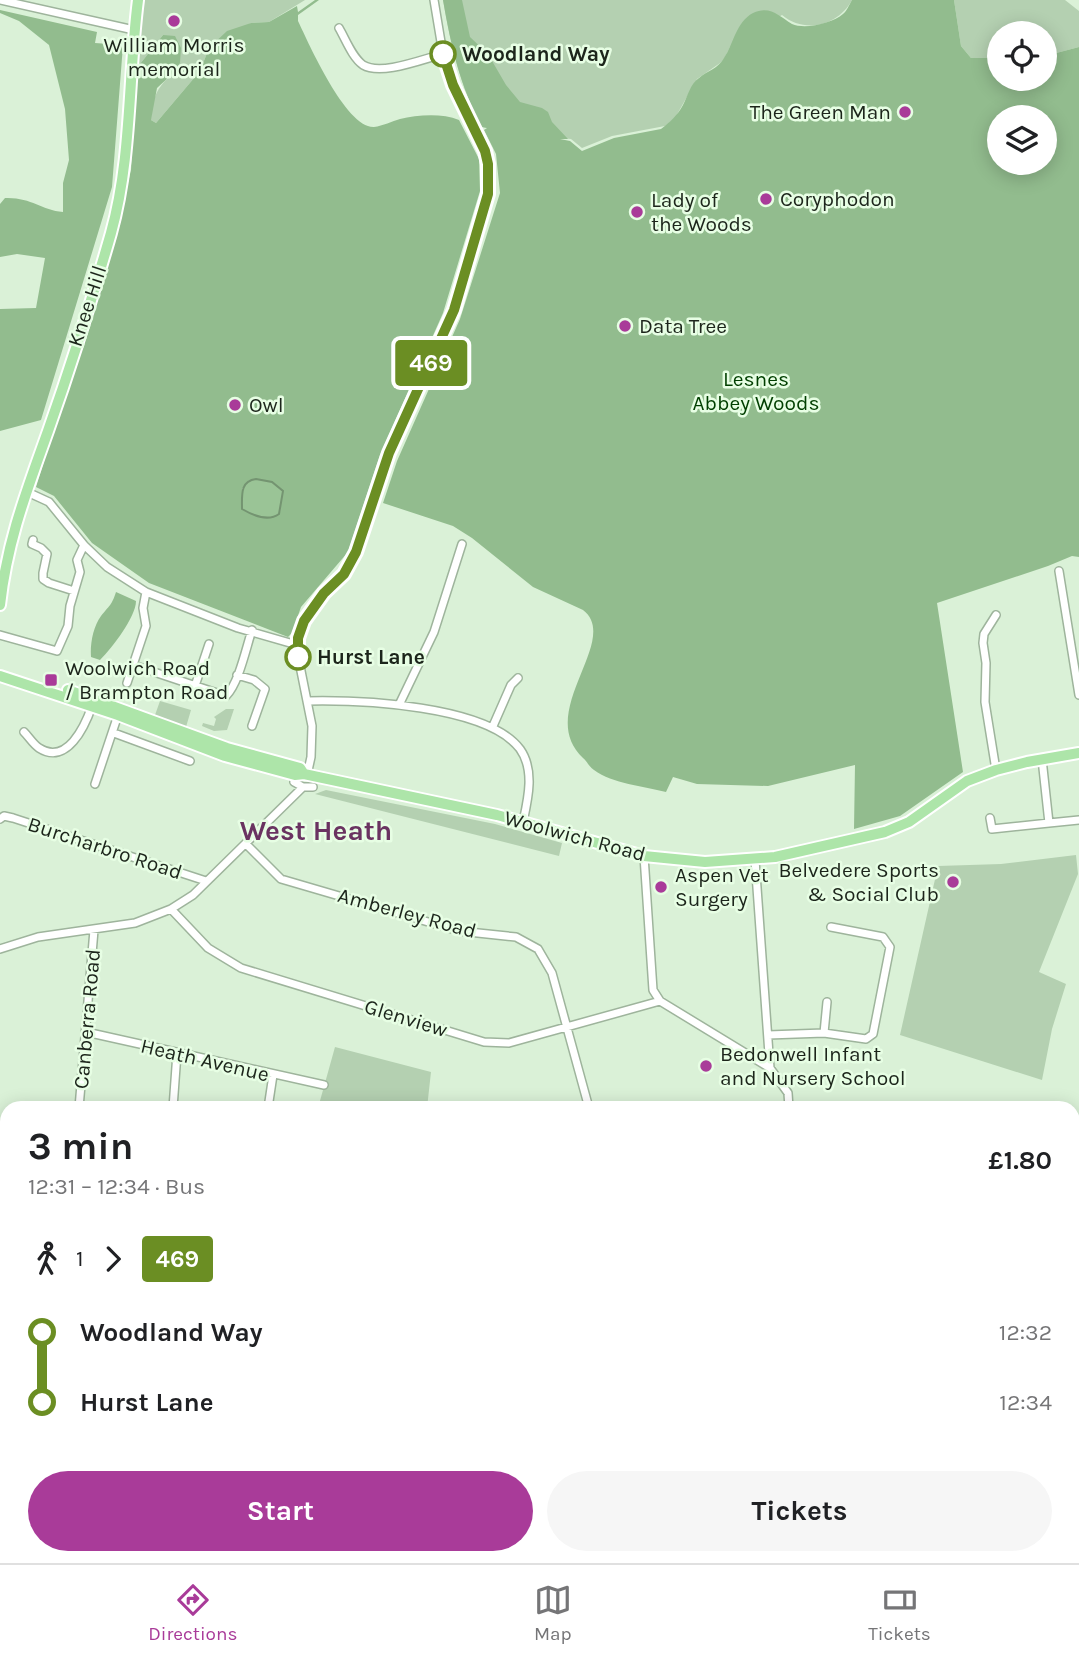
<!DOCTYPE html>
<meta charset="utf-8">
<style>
:root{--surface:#fff;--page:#f6f6f6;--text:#202124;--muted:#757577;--line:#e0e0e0;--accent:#a93b99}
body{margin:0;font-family:Karla,sans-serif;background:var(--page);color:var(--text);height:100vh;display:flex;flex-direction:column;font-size:26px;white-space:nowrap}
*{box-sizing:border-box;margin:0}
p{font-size:23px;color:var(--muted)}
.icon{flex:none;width:38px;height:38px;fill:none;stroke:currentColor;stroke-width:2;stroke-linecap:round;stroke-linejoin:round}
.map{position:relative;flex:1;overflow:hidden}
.details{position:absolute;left:0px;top:1101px;width:1080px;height:464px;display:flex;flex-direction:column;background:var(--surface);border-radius:21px 21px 0 0;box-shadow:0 4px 18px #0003}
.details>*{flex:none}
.badge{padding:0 14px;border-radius:5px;font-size:24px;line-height:46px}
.fabs{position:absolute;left:987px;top:21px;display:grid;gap:14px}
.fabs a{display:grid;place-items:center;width:70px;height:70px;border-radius:50%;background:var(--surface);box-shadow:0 4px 18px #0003;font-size:35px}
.map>.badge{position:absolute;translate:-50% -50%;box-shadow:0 0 0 4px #fff}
.legs{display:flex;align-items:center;gap:10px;height:77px;padding:0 28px;font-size:23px}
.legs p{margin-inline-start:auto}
.summary{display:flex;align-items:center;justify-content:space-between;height:119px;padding:0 28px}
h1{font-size:38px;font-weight:700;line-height:52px}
.primary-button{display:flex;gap:14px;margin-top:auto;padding:14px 28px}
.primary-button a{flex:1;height:80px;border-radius:42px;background:var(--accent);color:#fff;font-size:28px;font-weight:700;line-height:80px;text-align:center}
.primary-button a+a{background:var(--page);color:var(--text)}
ul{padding:0 28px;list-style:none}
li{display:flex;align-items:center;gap:24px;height:70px;font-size:26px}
li i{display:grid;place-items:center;width:10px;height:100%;margin:0 9px;background:currentColor}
li i::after{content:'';width:18px;height:18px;margin:-9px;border:5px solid;border-radius:50%;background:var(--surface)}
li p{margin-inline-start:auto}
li:first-child i{background:linear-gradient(#0000 50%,currentColor 0)}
li:last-child i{background:linear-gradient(currentColor 50%,#0000 0)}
.tabs{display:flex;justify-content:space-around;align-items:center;height:98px;border-top:2px solid var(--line);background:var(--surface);font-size:19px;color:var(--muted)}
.tabs a{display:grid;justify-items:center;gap:4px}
.tabs .selected{color:var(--accent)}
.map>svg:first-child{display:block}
</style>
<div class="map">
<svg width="1079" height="1563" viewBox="0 0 1079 1563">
<rect width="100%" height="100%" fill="#daf1d7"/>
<!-- green -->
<path fill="#b4d0b1" d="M142,0H305L269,22L251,23L209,48L200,71L156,123L151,120C152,102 155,90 169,77L163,35L136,69Z
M443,0H852C838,26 805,34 782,15L730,47L723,61L697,79L675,118L665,126L612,136L582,148L571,139L515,133L482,127C460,86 451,46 443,0Z
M954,0H1065L1079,11V47L1045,56V33H999V58H971L961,46Z
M160,701L191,710L186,727L155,715Z
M226,709H234L227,730L214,731L202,726L203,723L214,726L216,719L214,717Z
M326,790L495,824L562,843L559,856L315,794Z
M1076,855L1078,874L1039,972L1066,984L1052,1029L1042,1080L900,1035L938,866L1001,864Z
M335,1047L431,1072L427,1108H318Z
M387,1558H476L460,1563H363Z"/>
<!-- forest -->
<path fill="#92bc8e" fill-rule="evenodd" d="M315,0H319L298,15V21C309,44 346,128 374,127C383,126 392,121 400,119C417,115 442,113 459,120L479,159L480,191L443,313L380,455L348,552L301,607L292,633L288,637L149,583L92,543L54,496L36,487L111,247L126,191L131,170L136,69L163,35L175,36L181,48L180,63L169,77L157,88L151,120L156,123L200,71L209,48L227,31L251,23L269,22L297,6L298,12ZM256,479L272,482L281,489L280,513C267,521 254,516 242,509V489L248,481Z
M443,0H462L470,37L488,54L506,85L520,102L542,108L548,112L552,122L568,139H560L570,141L582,151L614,138L661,129C670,122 677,116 683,105C688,96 690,84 699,78C707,71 719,68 724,58C734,43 736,22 753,13C770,5 779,16 792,24C805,30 833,23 843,14C847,11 849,5 852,0H954L961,46L971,58H999V79H1045V56L1079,47V557L1072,556L1048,566L937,603L963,772L900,816L854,829L855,765L768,786L697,784L673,777L666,792C643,786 613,784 594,770C589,767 587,761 583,758C534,712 622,640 583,610L533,587L472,538L453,526L383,503L397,461L460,319L500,193L496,154L484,130L487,128L482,127C460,86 451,46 443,0ZM999,117H1045V163H999Z
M0,10L97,32L95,43L123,45L112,187L41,420L0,431V309L36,308L45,258L17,254L0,257V204L5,198C31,197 41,210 63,212V183L69,160L65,109L49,45L19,21L0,13Z
M116,592L136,601C136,617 112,648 100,660L91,657C90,644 93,627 101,616C109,606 112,605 116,592Z"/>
<!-- water -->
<path fill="#9ac496" stroke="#749471" stroke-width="2" d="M256,479L272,482L283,491L279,514C268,522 254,516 242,509C242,495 240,481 256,479Z"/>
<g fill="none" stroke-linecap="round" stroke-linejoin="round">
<!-- minor casing -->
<g stroke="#9eb49c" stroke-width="10">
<path id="minor" d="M0,0L134,30
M339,28C346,40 352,57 363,65C381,76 423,59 443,54
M25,491L49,502L84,545L107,567L146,592L238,628L297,645
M33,540L32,544L41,548L47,554L43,573V579L49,583L74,591
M1059,571L1079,695
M0,635L57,651L68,626L70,606L80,572L77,560L84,545
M133,665L226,696C239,683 246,648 252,630
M237,675L254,680L265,689L252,726
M127,683L146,626L143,608L146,592
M195,686L209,644
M308,701C360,700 487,705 520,749C535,770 528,799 523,822
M399,705L434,632L462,544
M493,726L511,685L518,678
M24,732C29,737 33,744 39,748C67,766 85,726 92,706
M114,733L190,761
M996,770L985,702L986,663L983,643L984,634L996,615
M307,775L311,757L312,726L298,656L300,631L310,611L324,593L344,574L357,552L389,453L454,310L488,194V164L485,151L453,85L443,54L434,0
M294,782L303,787H313
M95,784L118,715
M990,818L992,829L1049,823L1042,759
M0,819L4,816L13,818L206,881
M1049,823L1079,820
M246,844L281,879L459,931L516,937L538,949L552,973L589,1108
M644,856L653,990L660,1001L770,1068L788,1093L789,1108
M755,860L770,1068
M171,909L208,948L241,968L484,1042L509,1043L660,1001
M0,949L38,937L135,923L171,909L193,895L303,787
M86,1032L324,1085
M824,1033L827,1002
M768,1035L824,1033L866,1039L873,1034L890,947L883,937L831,927
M79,1108L94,930
M173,1108L177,1053
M268,1108L273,1075
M0,1240L7,1238
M0,1377L7,1375
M0,1388L7,1434
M1073,1394L1079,1395
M1073,1464L1079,1462
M179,1558L180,1563
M243,1558L244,1563
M631,1558L632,1563
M730,1558L732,1563
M918,1558L919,1563
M1015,1558L1016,1563
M1046,1558L1058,1563
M546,1563L550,1558
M957,1563L975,1558
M1057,1563L1072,1558"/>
</g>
<!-- tertiary casing -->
<g stroke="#9eb49c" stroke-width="12">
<path id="tertiary" d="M1073,1304L1079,1305
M7,1476L5,1483L7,1487
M40,1558L43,1563"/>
</g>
<!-- primary casing -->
<g stroke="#fff" stroke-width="14">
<path id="primary" d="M0,605C7,541 27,490 48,431C71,366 92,299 111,233C132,158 128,77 138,0
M0,676L118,715L225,756L295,775L304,774L497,815L644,856L705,862L775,857L885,832L909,822L967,781L996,770L1027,762L1079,753
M68,690L227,748L300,768L304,774"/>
</g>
<!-- minor -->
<use href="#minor" stroke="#fff" stroke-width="7"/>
<!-- tertiary -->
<use href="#tertiary" stroke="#fff" stroke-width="9"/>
<!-- primary -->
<use href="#primary" stroke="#ade5a9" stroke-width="10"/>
</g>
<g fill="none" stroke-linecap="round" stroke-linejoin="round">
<!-- line-1 casing -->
<g stroke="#fff" stroke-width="16">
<path id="line-1" d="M298,657V638L304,621L324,593L344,574L356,552L389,453L454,310L488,194V164L485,151L453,85L443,54"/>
</g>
<!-- line-1 -->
<use href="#line-1" stroke="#6b8e23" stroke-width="10"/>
</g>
<!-- markers -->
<g fill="#a93b99" stroke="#e7fee4" stroke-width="2.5">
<circle cx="174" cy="21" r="7"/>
<circle cx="905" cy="112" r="7"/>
<circle cx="766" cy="199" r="7"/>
<circle cx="637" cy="212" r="7"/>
<circle cx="625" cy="326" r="7"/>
<circle cx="235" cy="405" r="7"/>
<rect x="44" y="673" width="14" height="14" rx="3.5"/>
<circle cx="953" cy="882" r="7"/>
<circle cx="661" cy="887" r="7"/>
<circle cx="706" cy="1066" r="7"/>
</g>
<g fill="#fff" stroke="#6b8e23" stroke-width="3.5">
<circle cx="443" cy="54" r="12"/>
<circle cx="298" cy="657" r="12"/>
</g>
<g text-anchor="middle" stroke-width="5" stroke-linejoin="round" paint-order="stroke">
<!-- poi labels -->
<g font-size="21" fill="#1c251b" stroke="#e7fee4" text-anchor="start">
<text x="174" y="52" text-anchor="middle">William Morris<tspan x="174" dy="24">memorial</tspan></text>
<text x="891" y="119" text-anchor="end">The Green Man</text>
<text x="780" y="206">Coryphodon</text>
<text x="651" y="207">Lady of<tspan x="651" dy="24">the Woods</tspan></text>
<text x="639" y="333">Data Tree</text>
<text x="249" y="412">Owl</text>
<text x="65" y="675">Woolwich Road<tspan x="65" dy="24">/ Brampton Road</tspan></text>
<text x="939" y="877" text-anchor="end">Belvedere Sports<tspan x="939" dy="24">&amp; Social Club</tspan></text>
<text x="675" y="882">Aspen Vet<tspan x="675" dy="24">Surgery</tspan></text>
<text x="720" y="1061">Bedonwell Infant<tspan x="720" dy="24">and Nursery School</tspan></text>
</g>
<!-- stop labels -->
<g font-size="21" font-weight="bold" fill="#1c251b" stroke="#e7fee4" text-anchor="start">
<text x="462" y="61">Woodland Way</text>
<text x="317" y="664">Hurst Lane</text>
</g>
<!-- street labels -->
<g font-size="21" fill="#1c251b" stroke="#e7fee4">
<text transform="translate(87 306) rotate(-72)" y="7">Knee Hill</text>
<text transform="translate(575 836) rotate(15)" y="7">Woolwich Road</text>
<text transform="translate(105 848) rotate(18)" y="7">Burcharbro Road</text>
<text transform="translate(407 913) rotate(15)" y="7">Amberley Road</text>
<text transform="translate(406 1018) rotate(17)" y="7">Glenview</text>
<text transform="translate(87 1019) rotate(-85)" y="7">Canberra Road</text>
<text transform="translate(205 1060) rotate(13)" y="7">Heath Avenue</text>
</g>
<!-- park labels -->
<g font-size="21" fill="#003f00" stroke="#e7fee4">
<text x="756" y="386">Lesnes<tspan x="756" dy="24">Abbey Woods</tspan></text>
</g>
<!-- district labels -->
<g font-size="28" font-weight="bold" fill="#6a3361" stroke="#e7fee4">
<text x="316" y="840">West Heath</text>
</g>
</g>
</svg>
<div class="fabs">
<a><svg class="icon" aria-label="locate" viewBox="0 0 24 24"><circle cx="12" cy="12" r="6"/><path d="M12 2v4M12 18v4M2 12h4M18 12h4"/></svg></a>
<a><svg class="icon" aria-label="layers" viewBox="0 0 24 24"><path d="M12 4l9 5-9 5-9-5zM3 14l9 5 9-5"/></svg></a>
</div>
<b class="badge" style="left:431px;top:363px;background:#6b8e23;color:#fff">469</b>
<section class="details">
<div class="summary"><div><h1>3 min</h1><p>12:31 – 12:34 · Bus</p></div><b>£1.80</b></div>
<div class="legs"><svg class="icon" aria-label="walk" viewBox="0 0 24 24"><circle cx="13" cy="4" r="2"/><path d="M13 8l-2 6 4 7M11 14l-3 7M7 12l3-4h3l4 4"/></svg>1<svg class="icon" aria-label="forward" viewBox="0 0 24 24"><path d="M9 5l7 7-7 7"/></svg><b class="badge" style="background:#6b8e23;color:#fff">469</b></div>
<ul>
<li><i style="color:#6b8e23"></i><b>Woodland Way</b><p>12:32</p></li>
<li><i style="color:#6b8e23"></i><b>Hurst Lane</b><p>12:34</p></li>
</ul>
<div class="primary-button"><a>Start</a><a>Tickets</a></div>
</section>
</div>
<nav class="tabs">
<a class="selected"><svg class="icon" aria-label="directions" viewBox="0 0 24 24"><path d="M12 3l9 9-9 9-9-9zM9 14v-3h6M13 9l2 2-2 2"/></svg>Directions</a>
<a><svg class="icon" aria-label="map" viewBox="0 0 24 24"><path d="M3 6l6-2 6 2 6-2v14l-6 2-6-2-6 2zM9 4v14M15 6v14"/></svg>Map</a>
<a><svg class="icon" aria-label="tickets" viewBox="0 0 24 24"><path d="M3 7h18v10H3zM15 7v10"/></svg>Tickets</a>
</nav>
